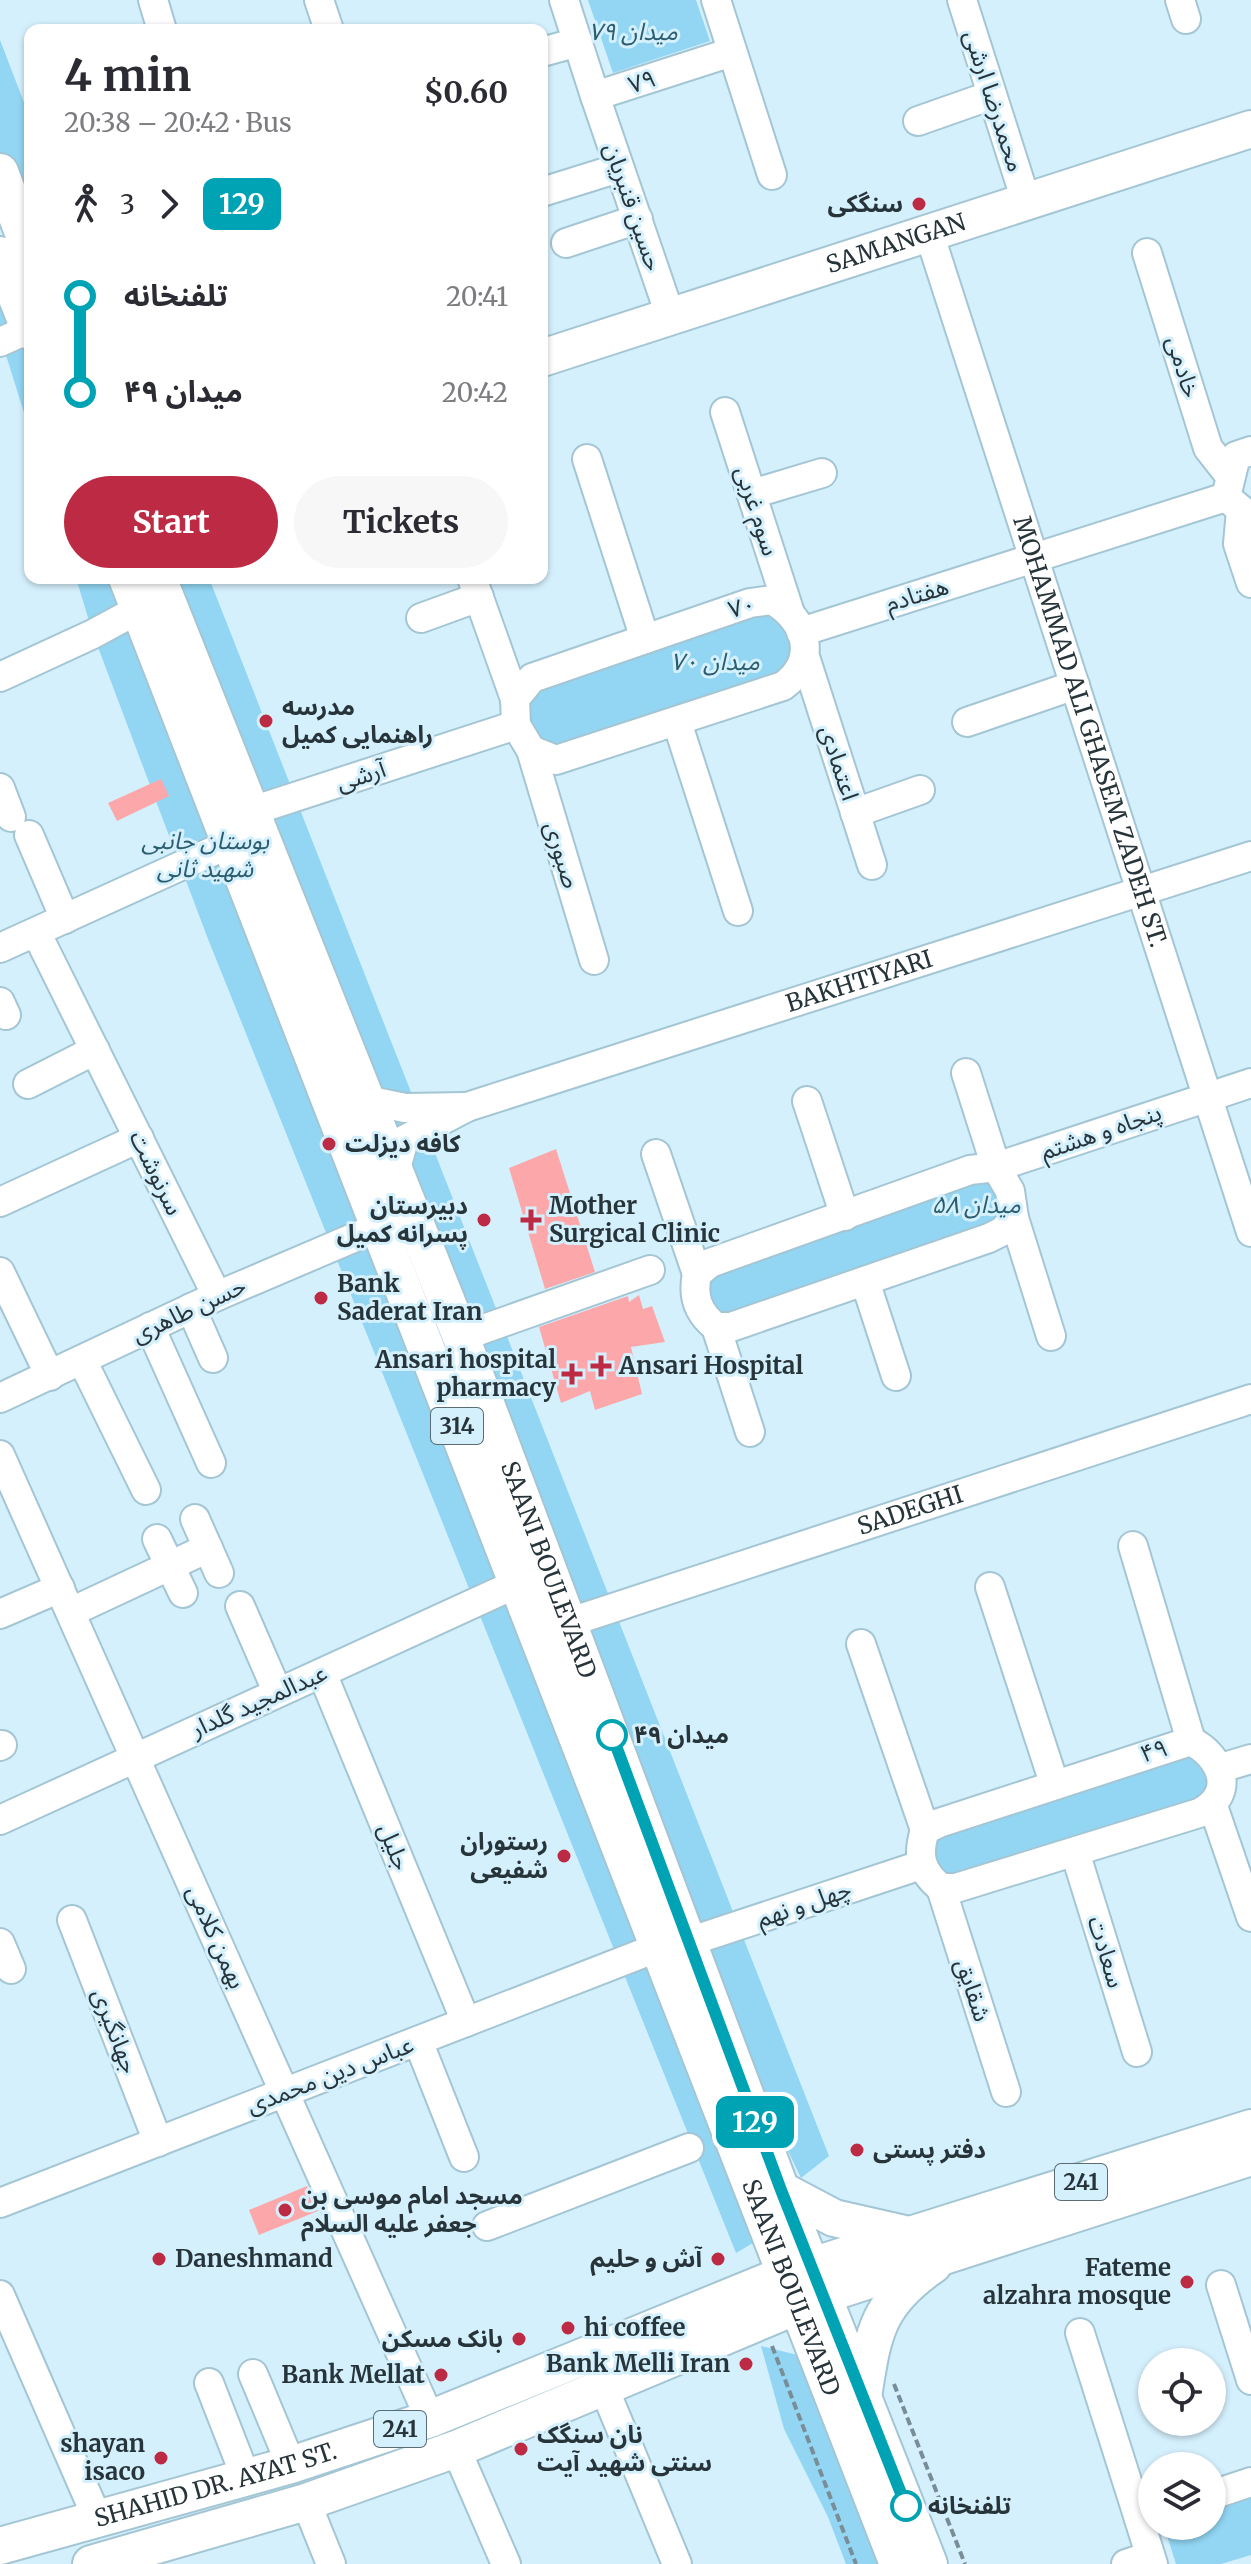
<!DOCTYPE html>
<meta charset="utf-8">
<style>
:root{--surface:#fff;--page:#f7f7f7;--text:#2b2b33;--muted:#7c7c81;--accent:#bc2b43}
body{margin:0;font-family:Merriweather,"Noto Sans Arabic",serif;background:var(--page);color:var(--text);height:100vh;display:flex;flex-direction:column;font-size:30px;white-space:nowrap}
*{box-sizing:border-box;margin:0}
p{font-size:26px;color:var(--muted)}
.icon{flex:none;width:44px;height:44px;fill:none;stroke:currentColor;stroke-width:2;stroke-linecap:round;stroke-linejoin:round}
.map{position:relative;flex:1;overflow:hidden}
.sheet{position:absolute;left:24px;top:24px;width:524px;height:560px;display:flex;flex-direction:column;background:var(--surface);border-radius:16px;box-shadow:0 2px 6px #0004}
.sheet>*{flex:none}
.badge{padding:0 16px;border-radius:12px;font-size:28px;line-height:52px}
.tools{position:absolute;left:1138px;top:2348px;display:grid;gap:16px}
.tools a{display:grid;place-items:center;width:88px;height:88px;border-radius:50%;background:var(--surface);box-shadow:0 2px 6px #0004;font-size:40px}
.map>.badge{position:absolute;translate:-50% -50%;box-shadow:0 0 0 4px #fff}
.legs{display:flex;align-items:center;gap:12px;height:88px;padding:0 40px;font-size:26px}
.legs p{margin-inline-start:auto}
.headline{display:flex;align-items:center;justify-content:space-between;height:136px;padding:0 40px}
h1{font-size:44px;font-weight:700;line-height:60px}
.button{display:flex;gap:16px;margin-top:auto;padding:16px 40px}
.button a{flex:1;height:92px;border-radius:48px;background:var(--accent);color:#fff;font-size:32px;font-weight:700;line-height:92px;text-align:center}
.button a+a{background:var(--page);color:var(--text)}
ul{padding:0 40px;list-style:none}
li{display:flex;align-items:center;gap:28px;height:96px;font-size:30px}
li i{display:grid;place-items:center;width:12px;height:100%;margin:0 10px;background:currentColor}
li i::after{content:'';width:20px;height:20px;margin:-10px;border:6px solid;border-radius:50%;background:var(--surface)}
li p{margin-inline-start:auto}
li:first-child i{background:linear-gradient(#0000 50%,currentColor 0)}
li:last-child i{background:linear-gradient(currentColor 50%,#0000 0)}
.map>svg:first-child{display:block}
</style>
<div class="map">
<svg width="1251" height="2564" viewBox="0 0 1251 2564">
<rect width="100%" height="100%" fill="#d5f0fd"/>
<!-- green -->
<path fill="#92d6f3" d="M588,0H696L710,41L613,73Z
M0,40L30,118V251L0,172Z
M0,255L30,331V432L0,336Z
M76,578H127L770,2233L736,2253L208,939L93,634Z
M157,578H209L829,2156L801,2178L688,1942Z
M750,603L789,610L799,674L556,760L516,725L532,678Z
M982,1168L1014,1218L716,1327L697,1274Z
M1191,1741L1220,1791L941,1888L925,1830Z
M761,2346L802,2356L886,2564H846L828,2517L784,2429Z
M1251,2496V2555L1221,2564H1176L1164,2526H1212V2508Z"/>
<!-- building -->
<path fill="#fca8ab" d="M161,779L169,796L117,821L108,803Z
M556,1149L595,1272L545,1289L509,1168Z
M639,1295L643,1309L652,1306L665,1342L631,1347L642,1394L595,1410L590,1391L561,1403L539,1327L628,1296L629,1302Z
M307,2186L318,2211L259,2235L249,2210Z"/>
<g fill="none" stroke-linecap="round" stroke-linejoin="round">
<!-- minor casing -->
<g stroke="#a4c6d4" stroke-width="32">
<g id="minor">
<path d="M153,0L162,30"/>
<path d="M319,0L329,30"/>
<path d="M564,0L595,96L732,52"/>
<path d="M716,0L772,175"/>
<path d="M962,0L1026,201"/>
<path d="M1180,0L1186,19"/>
<path d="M542,52L578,42"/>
<path d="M595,96L671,318"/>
<path d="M918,121L992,95"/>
<path d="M542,192L619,168"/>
<path id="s1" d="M929,233L1251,1232"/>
<path d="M566,243L638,219"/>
<path d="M1147,253L1208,448L1230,476"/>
<path d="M0,342L29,329"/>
<path d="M725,412L789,610"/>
<path d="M1251,451L1236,456L1226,497L1251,518"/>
<path d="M587,459L645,639"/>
<path d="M752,494L822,473"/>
<path d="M1241,510L1238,544L1251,583"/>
<path d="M472,578L515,699"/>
<path d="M772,600C807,620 819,660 783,686L556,760L531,750L516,725L515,699L532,678L750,603Z"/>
<path d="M421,618L479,597"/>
<path d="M801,632L1226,497"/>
<path d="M806,660L872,865"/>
<path d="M0,677L93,634L139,609"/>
<path d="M677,722L738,911"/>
<path d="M967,722L1075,685"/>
<path d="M531,750L594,960"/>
<path d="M0,788L11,817"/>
<path d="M252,811L516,725"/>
<path d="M855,813L920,790"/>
<path d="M29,835L65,919"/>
<path d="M36,932L217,1296"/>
<path d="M0,948L231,843"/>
<path d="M0,1002L6,1015"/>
<path d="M966,1073L996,1167L1251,1083"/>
<path d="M28,1084L95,1050"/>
<path d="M366,1100L405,1108L467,1107L404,1140L395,1172"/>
<path d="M807,1101L845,1216"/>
<path id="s2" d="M467,1107L1251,856"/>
<path d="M656,1154L697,1274"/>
<path d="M996,1167L1010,1191L1014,1218L1003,1231L989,1238L731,1327H716C698,1313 692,1297 697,1274L710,1263L970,1170Z"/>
<path d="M0,1202L139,1138"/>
<path d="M1014,1218L1051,1336"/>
<path d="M0,1272L50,1376"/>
<path d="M865,1281L896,1376"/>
<path d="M191,1308L213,1358"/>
<path d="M150,1327L211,1463"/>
<path d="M716,1327L750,1432"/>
<path d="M461,1337L650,1270"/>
<path d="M82,1360L146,1490"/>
<path d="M0,1398L217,1296L379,1227"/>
<path d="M0,1455L430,2419"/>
<path d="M195,1519L219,1573"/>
<path d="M157,1539L183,1593"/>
<path d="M1133,1546L1191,1741"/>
<path d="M990,1587L1054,1783"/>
<path d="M240,1606L277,1691"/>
<path d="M71,1612L208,1548"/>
<path d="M0,1614L60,1588"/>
<path id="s3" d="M570,1622L1251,1399"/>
<path d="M861,1644L925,1830"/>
<path d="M322,1673L466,2022"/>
<path d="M1191,1741C1222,1757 1237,1794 1199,1813L956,1888H941C920,1871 917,1855 925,1830L939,1823Z"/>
<path d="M0,1746L2,1745"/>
<path d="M1221,1768L1251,1759"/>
<path d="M1213,1806L1251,1917"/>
<path d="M0,1820L518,1583"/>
<path d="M1075,1852L1137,2052"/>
<path d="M941,1888L1006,2092"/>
<path d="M72,1920L158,2142"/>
<path d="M688,1942L921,1865"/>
<path d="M0,1943L11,1969"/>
<path d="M418,2041L464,2157"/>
<path d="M0,2203L659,1947"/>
<path d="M487,2226L689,2148"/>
<path d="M1221,2285L1251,2380"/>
<path d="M0,2295L98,2520"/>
<path d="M1080,2333L1139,2519"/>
<path d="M253,2374L291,2465"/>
<path d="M209,2383L246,2478"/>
<path d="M604,2388L677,2564"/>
<path d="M456,2449L506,2564"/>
<path d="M1212,2495L1251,2482"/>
<path d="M306,2502L331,2564"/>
<path d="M1152,2514L1139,2519L1153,2564"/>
<path d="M1126,2564L1150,2556"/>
</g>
</g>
<!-- major casing -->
<g stroke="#a4c6d4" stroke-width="40">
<g id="major">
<path d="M0,172L30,251"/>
<path d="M0,255L30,331"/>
<path id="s4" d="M542,358L1251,129"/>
<path id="s5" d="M127,578L898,2564"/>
<path id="s6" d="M158,578L461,1337L781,2190L929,2564"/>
<path d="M781,2190L834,2218L909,2235"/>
<path d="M863,2397C873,2334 876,2304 933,2265"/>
<path id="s7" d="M0,2546L291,2465L430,2419L786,2274L1251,2128"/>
<path d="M91,2564L306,2502L456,2449L823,2295L1251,2157"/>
</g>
</g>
<!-- path -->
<path stroke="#798d96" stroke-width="4" stroke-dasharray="8 4" stroke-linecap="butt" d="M772,2346L856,2564
M894,2384L965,2564"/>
<!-- minor -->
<use href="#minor" stroke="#fff" stroke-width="28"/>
<!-- major -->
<use href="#major" stroke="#fff" stroke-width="36"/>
</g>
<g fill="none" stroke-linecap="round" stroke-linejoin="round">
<!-- line-1 casing -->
<g stroke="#fff" stroke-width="18">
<path id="line-1" d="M612,1735L781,2190L906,2506"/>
</g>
<!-- line-1 -->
<use href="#line-1" stroke="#00a3b4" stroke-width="12"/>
</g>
<!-- markers -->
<g fill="#bc2b43" stroke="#d5f0fd" stroke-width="3">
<circle cx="919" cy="204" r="8"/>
<circle cx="266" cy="721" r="8"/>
<circle cx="329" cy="1144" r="8"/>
<circle cx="484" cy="1220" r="8"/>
<path d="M527 1208h8v8h8v8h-8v8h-8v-8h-8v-8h8z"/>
<circle cx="321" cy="1298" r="8"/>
<path d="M597 1354h8v8h8v8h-8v8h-8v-8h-8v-8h8z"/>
<path d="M568 1362h8v8h8v8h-8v8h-8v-8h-8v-8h8z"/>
<circle cx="564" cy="1856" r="8"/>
<circle cx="857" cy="2150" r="8"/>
<circle cx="285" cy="2210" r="8"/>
<circle cx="159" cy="2259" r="8"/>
<circle cx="718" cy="2259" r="8"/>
<circle cx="1187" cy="2282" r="8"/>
<circle cx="568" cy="2328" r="8"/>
<circle cx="519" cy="2339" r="8"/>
<circle cx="746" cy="2364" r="8"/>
<circle cx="441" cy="2375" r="8"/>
<circle cx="521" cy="2449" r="8"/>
<circle cx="161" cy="2458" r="8"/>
</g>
<g fill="#fff" stroke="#00a3b4" stroke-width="4">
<circle cx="612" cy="1735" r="14"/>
<circle cx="906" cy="2506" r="14"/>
</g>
<g text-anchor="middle" stroke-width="6" stroke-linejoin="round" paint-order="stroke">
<!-- shield labels -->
<g fill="#d5f0fd" stroke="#5b6d74" stroke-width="2">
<rect x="431" y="1408" width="52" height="36" rx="6"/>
<rect x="1055" y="2164" width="52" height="36" rx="6"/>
<rect x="374" y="2411" width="52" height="36" rx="6"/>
</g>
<g font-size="22" font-weight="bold" fill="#27353a">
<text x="457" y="1434">314</text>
<text x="1081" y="2190">241</text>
<text x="400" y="2437">241</text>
</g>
<!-- park labels -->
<g font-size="24" font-style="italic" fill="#2c5d70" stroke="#d5f0fd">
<text x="633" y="40">میدان ۷۹</text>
<text x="715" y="670">میدان ۷۰</text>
<text x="205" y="849">بوستان جانبی<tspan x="205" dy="28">شهید ثانی</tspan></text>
<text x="976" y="1213">میدان ۵۸</text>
</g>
<!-- street labels -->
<g font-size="24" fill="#27353a" stroke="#d5f0fd">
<text transform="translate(642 82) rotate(-18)" y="8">۷۹</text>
<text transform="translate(994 101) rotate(72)" y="8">محمدرضا ارشی</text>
<text transform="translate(633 207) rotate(71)" y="8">حسین قنبریان</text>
<text dy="8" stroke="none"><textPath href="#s4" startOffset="372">SAMANGAN</textPath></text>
<text transform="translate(1183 367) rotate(73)" y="8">خادمی</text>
<text transform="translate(757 511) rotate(72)" y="8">سوم غربی</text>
<text transform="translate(917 595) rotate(-17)" y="8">هفتادم</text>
<text transform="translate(742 607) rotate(-15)" y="8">۷۰</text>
<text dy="8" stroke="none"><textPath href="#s1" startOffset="524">MOHAMMAD ALI GHASEM ZADEH ST.</textPath></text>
<text transform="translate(839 763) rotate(72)" y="8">اعتمادی</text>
<text transform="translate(361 776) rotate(-18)" y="8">آرشی</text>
<text transform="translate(562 855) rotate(73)" y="8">صبوری</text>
<text dy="8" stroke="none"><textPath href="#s2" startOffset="412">BAKHTIYARI</textPath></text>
<text transform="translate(1101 1132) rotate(-19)" y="8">پنجاه و هشتم</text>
<text transform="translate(156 1173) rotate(64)" y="8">سرنوشت</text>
<text transform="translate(189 1310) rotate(-25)" y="8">حسن طاهری</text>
<text dy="8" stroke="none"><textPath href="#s3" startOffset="358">SADEGHI</textPath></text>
<text dy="8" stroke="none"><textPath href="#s6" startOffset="1066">SAANI BOULEVARD</textPath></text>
<text transform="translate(259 1701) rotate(-24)" y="8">عبدالمجید گلدار</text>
<text transform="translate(1154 1751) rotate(-17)" y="8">۴۹</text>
<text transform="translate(394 1847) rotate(68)" y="8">جلیل</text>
<text transform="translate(804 1904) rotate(-19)" y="8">چهل و نهم</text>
<text transform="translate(216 1937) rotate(66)" y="8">بهمن کلامی</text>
<text transform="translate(1106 1952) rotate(73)" y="8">سعادت</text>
<text transform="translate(973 1990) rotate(72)" y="8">شقایق</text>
<text transform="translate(115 2031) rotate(69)" y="8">جهانگیری</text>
<text transform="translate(330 2075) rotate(-21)" y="8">عباس دین محمدی</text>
<text dy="8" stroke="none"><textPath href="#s5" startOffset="1834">SAANI BOULEVARD</textPath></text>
<text dy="8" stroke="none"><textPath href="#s7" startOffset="224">SHAHID DR. AYAT ST.</textPath></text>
</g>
<!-- poi labels -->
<g font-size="24" font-weight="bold" fill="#27353a" stroke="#d5f0fd" text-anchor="end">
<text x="903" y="212">سنگکی</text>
<text x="282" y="715" text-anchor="start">مدرسه<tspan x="282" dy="28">راهنمایی کمیل</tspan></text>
<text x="345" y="1152" text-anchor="start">کافه دیزلت</text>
<text x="468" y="1214">دبیرستان<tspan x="468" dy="28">پسرانه کمیل</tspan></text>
<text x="549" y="1214" text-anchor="start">Mother<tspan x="549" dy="28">Surgical Clinic</tspan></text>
<text x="337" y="1292" text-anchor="start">Bank<tspan x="337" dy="28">Saderat Iran</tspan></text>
<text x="556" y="1368">Ansari hospital<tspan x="556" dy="28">pharmacy</tspan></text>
<text x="619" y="1374" text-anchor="start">Ansari Hospital</text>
<text x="548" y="1850">رستوران<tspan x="548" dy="28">شفیعی</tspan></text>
<text x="873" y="2158" text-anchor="start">دفتر پستی</text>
<text x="301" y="2204" text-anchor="start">مسجد امام موسی بن<tspan x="301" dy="28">جعفر علیه السلام</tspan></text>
<text x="175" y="2267" text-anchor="start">Daneshmand</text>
<text x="702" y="2267">آش و حلیم</text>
<text x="1171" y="2276">Fateme<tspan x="1171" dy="28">alzahra mosque</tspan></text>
<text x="584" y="2336" text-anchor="start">hi coffee</text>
<text x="503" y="2347">بانک مسکن</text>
<text x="730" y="2372">Bank Melli Iran</text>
<text x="425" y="2383">Bank Mellat</text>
<text x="537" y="2443" text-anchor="start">نان سنگک<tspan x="537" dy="28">سنتی شهید آیت</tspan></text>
<text x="145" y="2452">shayan<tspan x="145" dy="28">isaco</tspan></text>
</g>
<!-- stop labels -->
<g font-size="24" font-weight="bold" fill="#27353a" stroke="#d5f0fd" text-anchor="start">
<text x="634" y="1743">میدان ۴۹</text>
<text x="928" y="2514">تلفنخانه</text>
</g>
</g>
</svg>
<div class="tools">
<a><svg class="icon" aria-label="locate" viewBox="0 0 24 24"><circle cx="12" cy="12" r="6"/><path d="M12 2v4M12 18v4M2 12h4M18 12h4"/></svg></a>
<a><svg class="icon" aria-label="layers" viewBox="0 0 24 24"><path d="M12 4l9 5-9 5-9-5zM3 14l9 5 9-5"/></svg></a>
</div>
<b class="badge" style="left:755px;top:2122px;background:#00a3b4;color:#fff">129</b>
<section class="sheet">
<div class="headline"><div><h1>4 min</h1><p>20:38 – 20:42 · Bus</p></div><b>$0.60</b></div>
<div class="legs"><svg class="icon" aria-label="walk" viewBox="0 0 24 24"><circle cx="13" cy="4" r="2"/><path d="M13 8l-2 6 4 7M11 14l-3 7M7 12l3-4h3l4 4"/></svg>3<svg class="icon" aria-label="forward" viewBox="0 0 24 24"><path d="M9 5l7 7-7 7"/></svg><b class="badge" style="background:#00a3b4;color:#fff">129</b></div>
<ul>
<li><i style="color:#00a3b4"></i><b>تلفنخانه</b><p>20:41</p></li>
<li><i style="color:#00a3b4"></i><b>میدان ۴۹</b><p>20:42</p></li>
</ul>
<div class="button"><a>Start</a><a>Tickets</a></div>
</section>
</div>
